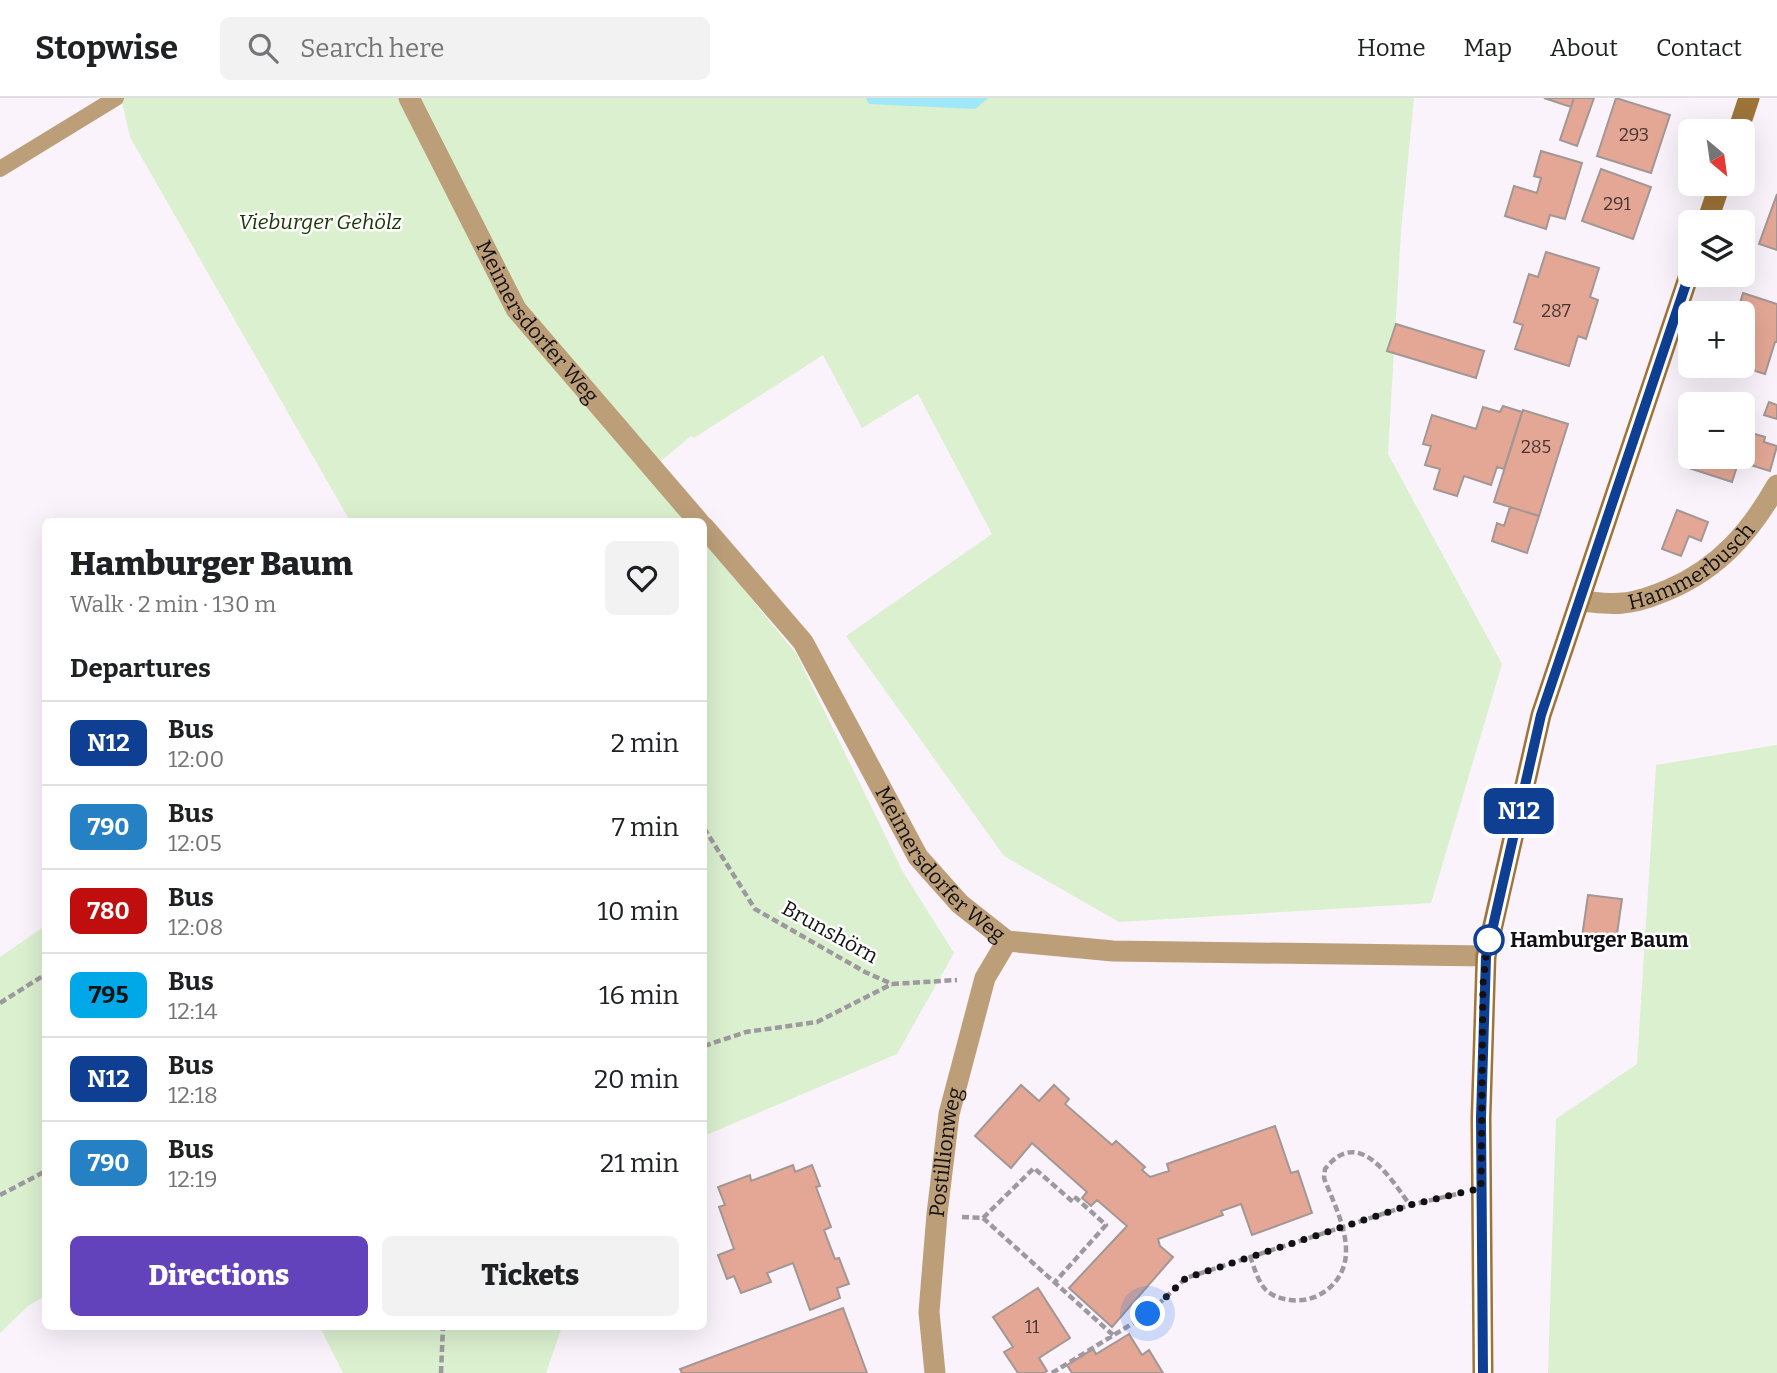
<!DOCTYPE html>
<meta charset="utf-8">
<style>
:root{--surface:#fff;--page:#f2f2f2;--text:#202124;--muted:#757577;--line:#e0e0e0;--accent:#6343bc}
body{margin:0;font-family:Bitter,serif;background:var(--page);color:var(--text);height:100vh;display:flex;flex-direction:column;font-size:26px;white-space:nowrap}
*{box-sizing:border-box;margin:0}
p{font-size:23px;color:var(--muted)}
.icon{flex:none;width:38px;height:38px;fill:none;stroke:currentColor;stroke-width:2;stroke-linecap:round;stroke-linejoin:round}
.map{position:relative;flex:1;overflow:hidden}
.side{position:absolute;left:42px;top:420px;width:665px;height:812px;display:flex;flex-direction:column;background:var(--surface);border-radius:10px;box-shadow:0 7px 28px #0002}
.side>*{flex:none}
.badge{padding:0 14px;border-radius:10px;font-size:24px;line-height:46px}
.needle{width:46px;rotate:151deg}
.tools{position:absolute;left:1678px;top:21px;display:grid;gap:14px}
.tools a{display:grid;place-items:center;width:77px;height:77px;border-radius:10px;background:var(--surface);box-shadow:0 7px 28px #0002;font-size:35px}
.you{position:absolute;width:35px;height:35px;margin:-18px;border:5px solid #fff;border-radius:50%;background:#1a73e8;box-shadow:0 0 0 10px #1a73e833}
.map>.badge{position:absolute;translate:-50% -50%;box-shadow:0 0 0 4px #fff}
h2{padding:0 28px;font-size:26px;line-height:63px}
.round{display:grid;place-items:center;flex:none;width:74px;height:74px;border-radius:10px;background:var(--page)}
.headline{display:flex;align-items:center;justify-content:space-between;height:119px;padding:0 28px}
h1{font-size:33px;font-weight:800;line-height:52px}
.action{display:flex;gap:14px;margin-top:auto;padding:14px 28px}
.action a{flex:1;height:80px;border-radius:10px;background:var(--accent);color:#fff;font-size:28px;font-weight:800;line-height:80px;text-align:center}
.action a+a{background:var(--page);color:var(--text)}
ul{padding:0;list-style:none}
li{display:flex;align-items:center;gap:21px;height:84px;padding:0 28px;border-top:2px solid var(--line)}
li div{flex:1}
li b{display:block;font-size:26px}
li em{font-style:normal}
li .badge{min-width:77px;font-weight:700;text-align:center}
header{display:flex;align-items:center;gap:42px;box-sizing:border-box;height:98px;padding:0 35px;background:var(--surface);border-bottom:2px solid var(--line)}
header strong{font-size:33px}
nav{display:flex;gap:38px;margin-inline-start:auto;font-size:24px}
.search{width:490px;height:63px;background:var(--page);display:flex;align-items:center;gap:18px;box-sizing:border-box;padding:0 24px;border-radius:10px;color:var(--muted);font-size:26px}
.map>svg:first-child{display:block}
</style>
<header>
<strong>Stopwise</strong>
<div class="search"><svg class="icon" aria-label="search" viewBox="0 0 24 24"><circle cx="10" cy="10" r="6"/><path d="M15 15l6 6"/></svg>Search here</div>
<nav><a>Home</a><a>Map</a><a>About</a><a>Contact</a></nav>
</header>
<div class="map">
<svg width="1777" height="1275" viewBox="0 0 1777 1275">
<rect width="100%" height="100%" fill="#faf3fc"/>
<!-- green -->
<path fill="#daf0ce" d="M121,0H1414L1401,133L1388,356L1502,566L1431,805L1119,824L1004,758L846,538L992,436L918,296L862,330L823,257L694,340L691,338L648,374L688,423H350L130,39Z
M704,442L797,557L903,774L954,855L897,956L704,1038Z
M1777,647V1275H1548L1556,1021L1637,966L1656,667Z
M45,828V1198L28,1208L0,1235V859Z
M320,1229H562L546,1275H343Z"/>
<!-- water -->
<path fill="#9ee8f9" d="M866,0H988L975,11L869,6Z"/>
<!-- building -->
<path fill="#e4a795" stroke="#a29794" stroke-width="2" d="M1544,0H1574L1571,9Z
M1574,0H1594L1577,48L1560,42Z
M1616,0L1670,17L1651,75L1597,58Z
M1541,53L1582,65L1565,121L1550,117L1546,131L1505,118L1514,88L1537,95L1541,80L1534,78Z
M1601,71L1651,89L1633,141L1582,123Z
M1777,96V152L1759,146Z
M1546,154L1599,170L1590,199L1598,202L1586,241L1578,238L1569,268L1515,251L1523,227L1514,224L1529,176L1538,179Z
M1743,195L1777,206V244H1775L1765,276L1739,268H1743V215H1737Z
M1396,226L1484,253L1476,280L1387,253Z
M1769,304L1777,307V321L1764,317Z
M1503,308L1522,314L1504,371L1497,369L1491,387L1464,378L1457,398L1434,391L1440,371L1425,367L1431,348L1423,346L1432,317L1476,331L1483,309L1500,314Z
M1523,312L1568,326L1539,418L1494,404Z
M1743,312L1754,316L1743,350Z
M1748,334L1765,339L1764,344L1777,348L1770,373L1744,365L1742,369L1737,367L1740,359H1743V350Z
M1690,355V359H1740L1732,384L1686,369Z
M1510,409L1539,418L1527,455L1492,443L1497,425L1504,428Z
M1677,412L1708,424L1701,443L1689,438L1681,458L1662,451Z
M1588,797L1622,801L1616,843L1582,839Z
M1021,987L1039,1003L1054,987L1069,1001L1065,1006L1112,1047L1116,1043L1145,1069L1142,1072L1150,1079L1169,1073L1167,1066L1275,1028L1291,1075L1298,1073L1312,1115L1252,1137L1241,1106L1221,1113L1223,1117L1158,1141L1160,1148L1173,1159L1112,1229L1069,1190L1127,1128L1097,1102L1091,1108L1082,1100L1087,1094L1032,1045L1011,1070L975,1038Z
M793,1067L795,1074L812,1067L820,1088L816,1089L831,1129L824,1132L835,1161L839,1160L849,1186L837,1190L840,1200L810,1212L793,1165L767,1175L771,1184L741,1195L734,1178L727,1181L718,1157L734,1151L719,1109L725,1107L718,1089L750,1077L751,1083Z
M1038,1190L1070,1240L1039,1260L1047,1273L1044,1275H1018L1004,1254L1013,1249L993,1219Z
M843,1210L867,1275H682L680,1271Z
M1129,1236L1142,1257L1149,1252L1163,1275H1072L1067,1267L1093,1251L1096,1256Z"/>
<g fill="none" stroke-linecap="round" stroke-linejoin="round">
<!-- path -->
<path stroke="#9e999f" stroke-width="4.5" stroke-dasharray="7 3.5" stroke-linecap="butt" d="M704,730L755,811L865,874L892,886L957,882
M0,905L46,876
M704,948L746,934L817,924L892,886
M0,1097L46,1073
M962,1119L983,1120L1113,1237
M983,1120L1034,1070L1073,1104L1076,1100L1106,1127L1055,1184
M1250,1158C1254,1169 1258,1184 1266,1192C1272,1198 1282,1201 1290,1202C1320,1206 1347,1182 1346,1152C1346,1128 1332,1101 1324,1080L1325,1071C1359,1027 1390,1080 1410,1107L1457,1096
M441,1275L443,1228
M1052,1275L1148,1216L1186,1180L1410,1107"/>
<!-- service -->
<path stroke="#bc9f79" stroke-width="16" d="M0,71L116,0"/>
<!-- minor -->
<g stroke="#bc9f79" stroke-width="21">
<path id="s1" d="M409,0L516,211L699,424"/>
<path id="s2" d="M704,429L803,544L918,759L960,806L1007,843L1113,853L1486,858"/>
<path id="s3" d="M1580,503C1594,504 1609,507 1623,505C1639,504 1655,497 1670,491C1719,470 1751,433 1777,387"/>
<path id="s4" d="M935,1275L929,1214L937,1116L949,1016L985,880L1007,843"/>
</g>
<!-- secondary -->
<path stroke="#9e7438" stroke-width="21" d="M1738,33L1749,0
M1707,124L1720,86
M1483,1275L1481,1020L1486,858L1541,617L1690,174"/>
</g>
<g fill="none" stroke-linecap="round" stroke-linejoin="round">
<!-- line casing -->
<g stroke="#fff" stroke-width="16">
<path id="line" d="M1483,1275L1481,1020L1486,859L1541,617L1690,174"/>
</g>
<!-- line -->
<use href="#line" stroke="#0f3f93" stroke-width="10"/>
<!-- walk -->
<path stroke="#131013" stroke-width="7" stroke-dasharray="0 12.6" d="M1148,1216L1186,1180L1410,1107L1481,1090L1483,886L1486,859L1491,834L1489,842"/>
</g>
<!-- markers -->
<circle fill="#fff" stroke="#0f3f93" stroke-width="3.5" cx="1489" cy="842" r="14"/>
<g text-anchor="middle" stroke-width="5" stroke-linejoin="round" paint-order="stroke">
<!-- number labels -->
<g font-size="18" fill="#473634">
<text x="1634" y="43">293</text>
<text x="1617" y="112">291</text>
<text x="1556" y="219">287</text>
<text x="1536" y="355">285</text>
<text x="1032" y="1235">11</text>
</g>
<!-- park labels -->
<g font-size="21" font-style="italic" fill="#193702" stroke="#fff">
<text x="320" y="131">Vieburger Gehölz</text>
</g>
<!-- street labels -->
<g font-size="21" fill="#131013" stroke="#fff">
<text dy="7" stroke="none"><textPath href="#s1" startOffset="259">Meimersdorfer Weg</textPath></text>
<text dy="7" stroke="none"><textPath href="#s3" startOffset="122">Hammerbusch</textPath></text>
<text dy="7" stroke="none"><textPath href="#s2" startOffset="415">Meimersdorfer Weg</textPath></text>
<text transform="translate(830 834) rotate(29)" y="7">Brunshörn</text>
<text dy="7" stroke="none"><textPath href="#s4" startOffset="222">Postillionweg</textPath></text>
</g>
<!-- stop labels -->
<g font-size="21" font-weight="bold" fill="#131013" stroke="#fff" text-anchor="start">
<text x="1510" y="849">Hamburger Baum</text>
</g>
</g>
</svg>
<div class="tools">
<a><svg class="needle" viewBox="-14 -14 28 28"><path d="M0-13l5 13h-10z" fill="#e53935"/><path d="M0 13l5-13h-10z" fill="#757577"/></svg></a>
<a><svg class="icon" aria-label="layers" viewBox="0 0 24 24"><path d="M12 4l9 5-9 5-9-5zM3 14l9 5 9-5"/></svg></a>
<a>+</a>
<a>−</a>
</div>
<div class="you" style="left:1148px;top:1216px"></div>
<b class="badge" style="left:1519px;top:713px;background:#0f3f93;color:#fff">N12</b>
<section class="side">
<div class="headline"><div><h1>Hamburger Baum</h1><p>Walk · 2 min · 130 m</p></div><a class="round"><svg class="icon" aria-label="heart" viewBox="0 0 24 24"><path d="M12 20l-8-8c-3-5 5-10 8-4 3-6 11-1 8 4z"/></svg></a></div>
<h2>Departures</h2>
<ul>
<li><span class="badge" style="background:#0f3f93;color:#fff">N12</span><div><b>Bus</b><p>12:00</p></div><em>2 min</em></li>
<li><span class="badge" style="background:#2581c4;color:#fff">790</span><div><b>Bus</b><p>12:05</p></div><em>7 min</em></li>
<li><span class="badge" style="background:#c00d0e;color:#fff">780</span><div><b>Bus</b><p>12:08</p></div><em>10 min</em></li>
<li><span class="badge" style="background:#00a8e7;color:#111">795</span><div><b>Bus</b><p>12:14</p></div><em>16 min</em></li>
<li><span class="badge" style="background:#0f3f93;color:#fff">N12</span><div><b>Bus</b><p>12:18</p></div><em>20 min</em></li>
<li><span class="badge" style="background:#2581c4;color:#fff">790</span><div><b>Bus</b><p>12:19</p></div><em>21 min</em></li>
</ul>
<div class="action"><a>Directions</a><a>Tickets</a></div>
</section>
</div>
